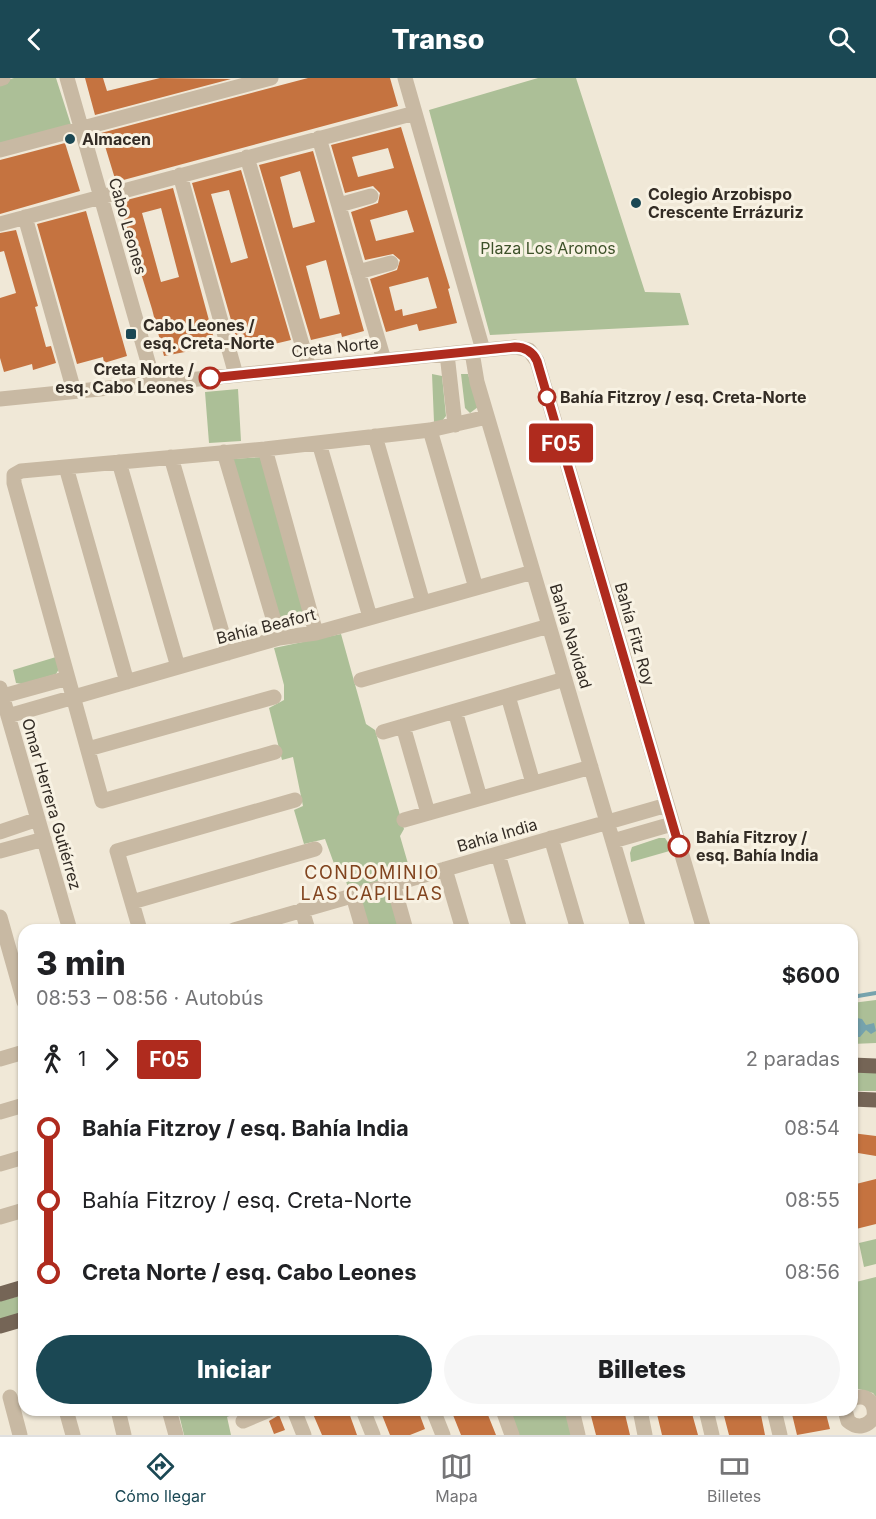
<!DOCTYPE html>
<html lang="es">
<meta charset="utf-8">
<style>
:root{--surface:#fff;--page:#f6f6f6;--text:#202124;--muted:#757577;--line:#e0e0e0;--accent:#1b4854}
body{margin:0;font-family:Inter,sans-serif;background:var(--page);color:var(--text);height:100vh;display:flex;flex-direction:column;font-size:22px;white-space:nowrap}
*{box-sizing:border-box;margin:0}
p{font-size:20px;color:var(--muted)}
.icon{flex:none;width:33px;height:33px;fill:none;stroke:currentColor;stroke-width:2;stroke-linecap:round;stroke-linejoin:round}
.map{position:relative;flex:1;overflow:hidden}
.sheet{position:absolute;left:18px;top:846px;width:840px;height:492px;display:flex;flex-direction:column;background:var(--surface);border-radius:18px;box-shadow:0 2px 4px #0004}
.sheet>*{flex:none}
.badge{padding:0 12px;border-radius:4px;font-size:21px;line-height:39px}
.map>.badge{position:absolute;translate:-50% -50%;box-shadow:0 0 0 3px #fff}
.legs{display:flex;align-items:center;gap:9px;height:66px;padding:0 18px;font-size:20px}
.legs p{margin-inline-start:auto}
.overview{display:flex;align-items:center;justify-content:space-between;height:102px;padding:0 18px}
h1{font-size:33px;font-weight:800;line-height:45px}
.primary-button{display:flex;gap:12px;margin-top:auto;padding:12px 18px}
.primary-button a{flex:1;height:69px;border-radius:36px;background:var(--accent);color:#fff;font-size:24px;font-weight:800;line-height:69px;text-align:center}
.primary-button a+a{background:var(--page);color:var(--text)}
ul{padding:0 18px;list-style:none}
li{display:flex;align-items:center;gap:21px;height:72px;font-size:22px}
li i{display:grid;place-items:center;width:9px;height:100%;margin:0 8px;background:currentColor}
li i::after{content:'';width:15px;height:15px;margin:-8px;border:4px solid;border-radius:50%;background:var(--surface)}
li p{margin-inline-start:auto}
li:first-child i{background:linear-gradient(#0000 50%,currentColor 0)}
li:last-child i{background:linear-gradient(currentColor 50%,#0000 0)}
header{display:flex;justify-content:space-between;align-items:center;height:78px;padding:0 18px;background:var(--accent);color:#fff;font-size:27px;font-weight:800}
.tab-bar{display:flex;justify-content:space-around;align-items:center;height:84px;border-top:2px solid var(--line);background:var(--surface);font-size:16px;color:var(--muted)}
.tab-bar a{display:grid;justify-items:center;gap:3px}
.tab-bar .current{color:var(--accent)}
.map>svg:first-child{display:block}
</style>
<header><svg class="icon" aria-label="back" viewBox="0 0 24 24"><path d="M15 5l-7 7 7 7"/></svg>Transo<svg class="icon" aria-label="search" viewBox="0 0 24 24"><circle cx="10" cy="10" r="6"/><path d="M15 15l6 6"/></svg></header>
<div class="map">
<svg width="876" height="1357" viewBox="0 0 876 1357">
<rect width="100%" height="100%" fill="#f0e8d7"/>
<!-- green -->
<path fill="#acbf97" d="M14,0H56L71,47L0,67V4Z
M538,0H576L645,214L680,215L689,247L490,257L429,32Z
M432,296L442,298L446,338L442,343L434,344Z
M461,296H468L478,329L470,335L465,330Z
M238,311L241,363L209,365L205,314Z
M263,379L309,546L281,551L231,381Z
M341,556L366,646L375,652L404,751L400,758L411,796L349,814L343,792L336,791L325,761L304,766L294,732L303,728L293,679L282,682L269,630L284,622V607L274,570Z
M56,579L59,591L56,596L22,606L16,605L13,592Z
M659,760H665L673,772L631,784L630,775L632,769Z
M391,813L403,852H367L358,820Z
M876,922V965L852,966V925Z
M852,992L876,993V1013H852Z
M876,1161V1186L864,1189L859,1165Z
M876,1199V1319L873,1315L855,1310L852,1298V1205Z
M24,1217V1236L0,1243V1223Z
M178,1332H243L227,1339L231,1357H184Z
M510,1332H569L575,1357H519Z"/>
<!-- water -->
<path fill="#76a3ad" d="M852,939L862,941L866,947L874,945L876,953L871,956L866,952L860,959H852Z"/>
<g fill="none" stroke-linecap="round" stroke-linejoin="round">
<!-- stream -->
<path stroke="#76a3ad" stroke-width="4" d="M852,919L876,915"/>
</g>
<!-- building -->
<path fill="#c57340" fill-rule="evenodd" d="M85,0H103L107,13L160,0L231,1L95,37Z
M308,0H390L398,28L116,104L101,55Z
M401,49L450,210L448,211L457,245L419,253L417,246L386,254L370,201L397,192L400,182L393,176L365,182L351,134L378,125L380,115L373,108L345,115L331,67ZM388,70L394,90L358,99L352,79ZM407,132L414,154L376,163L370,142ZM428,199L437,230L403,238L402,231L395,233L389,209Z
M65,65L80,113L0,136V82Z
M313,73L364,253L342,259L341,255L311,262L259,87ZM300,93L315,144L293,150L280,99ZM326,182L340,236L320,241L306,188Z
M241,92L291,262L270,267L269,262L239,270L192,105ZM229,112L248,180L231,185L211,116Z
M173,110L216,268L164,278L152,231L119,124ZM161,130L179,199L161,204L142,135Z
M86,133L127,278L104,285L103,279L77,286L37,146Z
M16,152L38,228L35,229L46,269L51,268L56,285L33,292L32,286L4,294L0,280V220L16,215L4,173L0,174V155Z
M852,1055L876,1058V1078L852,1074Z
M876,1101V1146L852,1152V1107Z
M325,1332L326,1336L348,1332L357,1357H322L313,1336Z
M380,1332H418L425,1351L410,1357H390Z
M451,1332H486L496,1357H461Z
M599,1332H624L630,1357H596L590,1334Z
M656,1332H691L698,1357H662Z
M732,1332H760L765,1357H729L723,1334Z
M791,1332H825L830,1351L797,1357Z
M279,1337L285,1352L274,1356L269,1343Z"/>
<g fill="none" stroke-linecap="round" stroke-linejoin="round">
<!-- minor -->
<path stroke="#c8b9a3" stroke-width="15" d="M67,0L154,305
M405,0L483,272
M0,1L3,0
M319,60L384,282
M0,72L271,0
M247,79L309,290
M180,97L236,297
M339,127L371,118
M25,139L74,313
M0,146L415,35
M358,194L391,185
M472,274L477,304L639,852
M447,276L455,347
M0,321L515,269L529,272L537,283L704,852
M430,352L476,510
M375,358L423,525
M319,365L370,539
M265,371L316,555
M224,374L279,560
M171,379L228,575
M119,384L178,589
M66,389L127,604
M361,602L549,548
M0,610L70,852
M3,618L68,600
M508,618L533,705
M455,633L480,720
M8,638L279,560L316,555L533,494
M403,648L428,735
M383,654L565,601
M88,671L274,619
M275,674L102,723L14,405V397L21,393L265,371L430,352L487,339
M404,742L591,689
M0,754L38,741
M551,760L578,852
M613,763L672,746
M0,773L44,761
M498,776L520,852
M445,791L463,852
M393,806L406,852
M353,818L363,852
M132,824L315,771
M302,832L308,852
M0,839L24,924
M140,852L117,773L295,722
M234,852L667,727
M0,981L24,974
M0,1034L24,1027
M0,1086L24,1079
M0,1139L24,1132
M10,1319L20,1357
M66,1332L73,1357
M118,1332L124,1357
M169,1332L176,1357
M294,1332L304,1357
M363,1332L373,1357
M433,1332L443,1357
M503,1332L512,1357
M572,1332L578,1357
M640,1332L645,1357
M706,1332L712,1357
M774,1332L780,1357
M845,1332L848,1343C857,1351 867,1349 874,1339C876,1324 866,1315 852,1321
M243,1343L269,1332"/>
<!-- major -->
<path stroke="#756556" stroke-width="15" d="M852,987L876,988
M852,1021L876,1022
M0,1216L24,1209
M0,1248L24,1241"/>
</g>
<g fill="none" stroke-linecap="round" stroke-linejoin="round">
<!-- line-1 casing -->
<g stroke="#fff" stroke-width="14">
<path id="line-1" d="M210,300L515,269C525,269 533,274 537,283L679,768"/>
</g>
<!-- line-1 -->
<use href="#line-1" stroke="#af2b1e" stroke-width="9"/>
</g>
<!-- markers -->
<g fill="#1b4854" stroke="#f8f2e3" stroke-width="2">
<circle cx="70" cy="61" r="6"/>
<circle cx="636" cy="125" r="6"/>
<rect x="125" y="250" width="12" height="12" rx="3"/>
</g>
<g fill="#fff" stroke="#af2b1e" stroke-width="3">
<circle cx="210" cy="300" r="10"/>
<circle cx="547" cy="319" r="8"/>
<circle cx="679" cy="768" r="10"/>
</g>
<g text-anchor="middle" stroke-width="6" stroke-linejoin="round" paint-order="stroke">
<!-- poi labels -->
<g font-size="16" font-weight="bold" fill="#332c25" stroke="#f8f2e3" text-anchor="start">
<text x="82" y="67">Almacen</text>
<text x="648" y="122">Colegio Arzobispo<tspan x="648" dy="18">Crescente Errázuriz</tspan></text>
<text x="143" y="253">Cabo Leones /<tspan x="143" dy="18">esq. Creta-Norte</tspan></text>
</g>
<!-- street labels -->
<g font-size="16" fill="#332c25" stroke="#f8f2e3">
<text transform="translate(128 148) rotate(74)" y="6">Cabo Leones</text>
<text transform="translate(335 269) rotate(-6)" y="6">Creta Norte</text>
<text transform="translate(266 548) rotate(-14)" y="6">Bahía Beafort</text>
<text transform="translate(635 556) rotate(74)" y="6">Bahía Fitz Roy</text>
<text transform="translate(571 558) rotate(73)" y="6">Bahía Navidad</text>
<text transform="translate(52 726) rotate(74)" y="6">Omar Herrera Gutiérrez</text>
<text transform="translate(497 757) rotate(-16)" y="6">Bahía India</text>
</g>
<!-- park labels -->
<g font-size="16" fill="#3d5129" stroke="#f8f2e3">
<text x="548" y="176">Plaza Los Aromos</text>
</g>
<!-- stop labels -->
<g font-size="16" font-weight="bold" fill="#332c25" stroke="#f8f2e3" text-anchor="start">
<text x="194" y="297" text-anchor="end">Creta Norte /<tspan x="194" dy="18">esq. Cabo Leones</tspan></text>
<text x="560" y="325">Bahía Fitzroy / esq. Creta-Norte</text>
<text x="696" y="765">Bahía Fitzroy /<tspan x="696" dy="18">esq. Bahía India</tspan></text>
</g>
<!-- neighbourhood labels -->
<g font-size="18" letter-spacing="1.5" fill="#81441f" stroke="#f8f2e3">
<text x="372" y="801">CONDOMINIO<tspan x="372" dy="21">LAS CAPILLAS</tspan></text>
</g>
</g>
</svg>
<b class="badge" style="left:561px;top:365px;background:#af2b1e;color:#fff">F05</b>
<section class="sheet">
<div class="overview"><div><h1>3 min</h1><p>08:53 – 08:56 · Autobús</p></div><b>$600</b></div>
<div class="legs"><svg class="icon" aria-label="walk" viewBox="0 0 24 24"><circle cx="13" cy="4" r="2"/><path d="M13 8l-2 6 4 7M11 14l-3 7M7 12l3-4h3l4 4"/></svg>1<svg class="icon" aria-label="forward" viewBox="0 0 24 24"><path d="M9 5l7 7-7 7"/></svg><b class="badge" style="background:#af2b1e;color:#fff">F05</b><p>2 paradas</p></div>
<ul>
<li><i style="color:#af2b1e"></i><b>Bahía Fitzroy / esq. Bahía India</b><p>08:54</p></li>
<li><i style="color:#af2b1e"></i><span>Bahía Fitzroy / esq. Creta-Norte</span><p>08:55</p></li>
<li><i style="color:#af2b1e"></i><b>Creta Norte / esq. Cabo Leones</b><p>08:56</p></li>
</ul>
<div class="primary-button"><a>Iniciar</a><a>Billetes</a></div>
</section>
</div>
<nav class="tab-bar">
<a class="current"><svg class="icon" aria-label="directions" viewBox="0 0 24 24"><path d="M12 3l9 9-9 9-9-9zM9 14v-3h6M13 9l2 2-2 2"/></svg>Cómo llegar</a>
<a><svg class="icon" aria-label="map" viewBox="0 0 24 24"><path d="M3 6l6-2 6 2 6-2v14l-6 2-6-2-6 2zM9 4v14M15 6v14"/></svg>Mapa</a>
<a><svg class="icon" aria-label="tickets" viewBox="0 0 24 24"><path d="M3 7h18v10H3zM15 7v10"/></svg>Billetes</a>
</nav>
